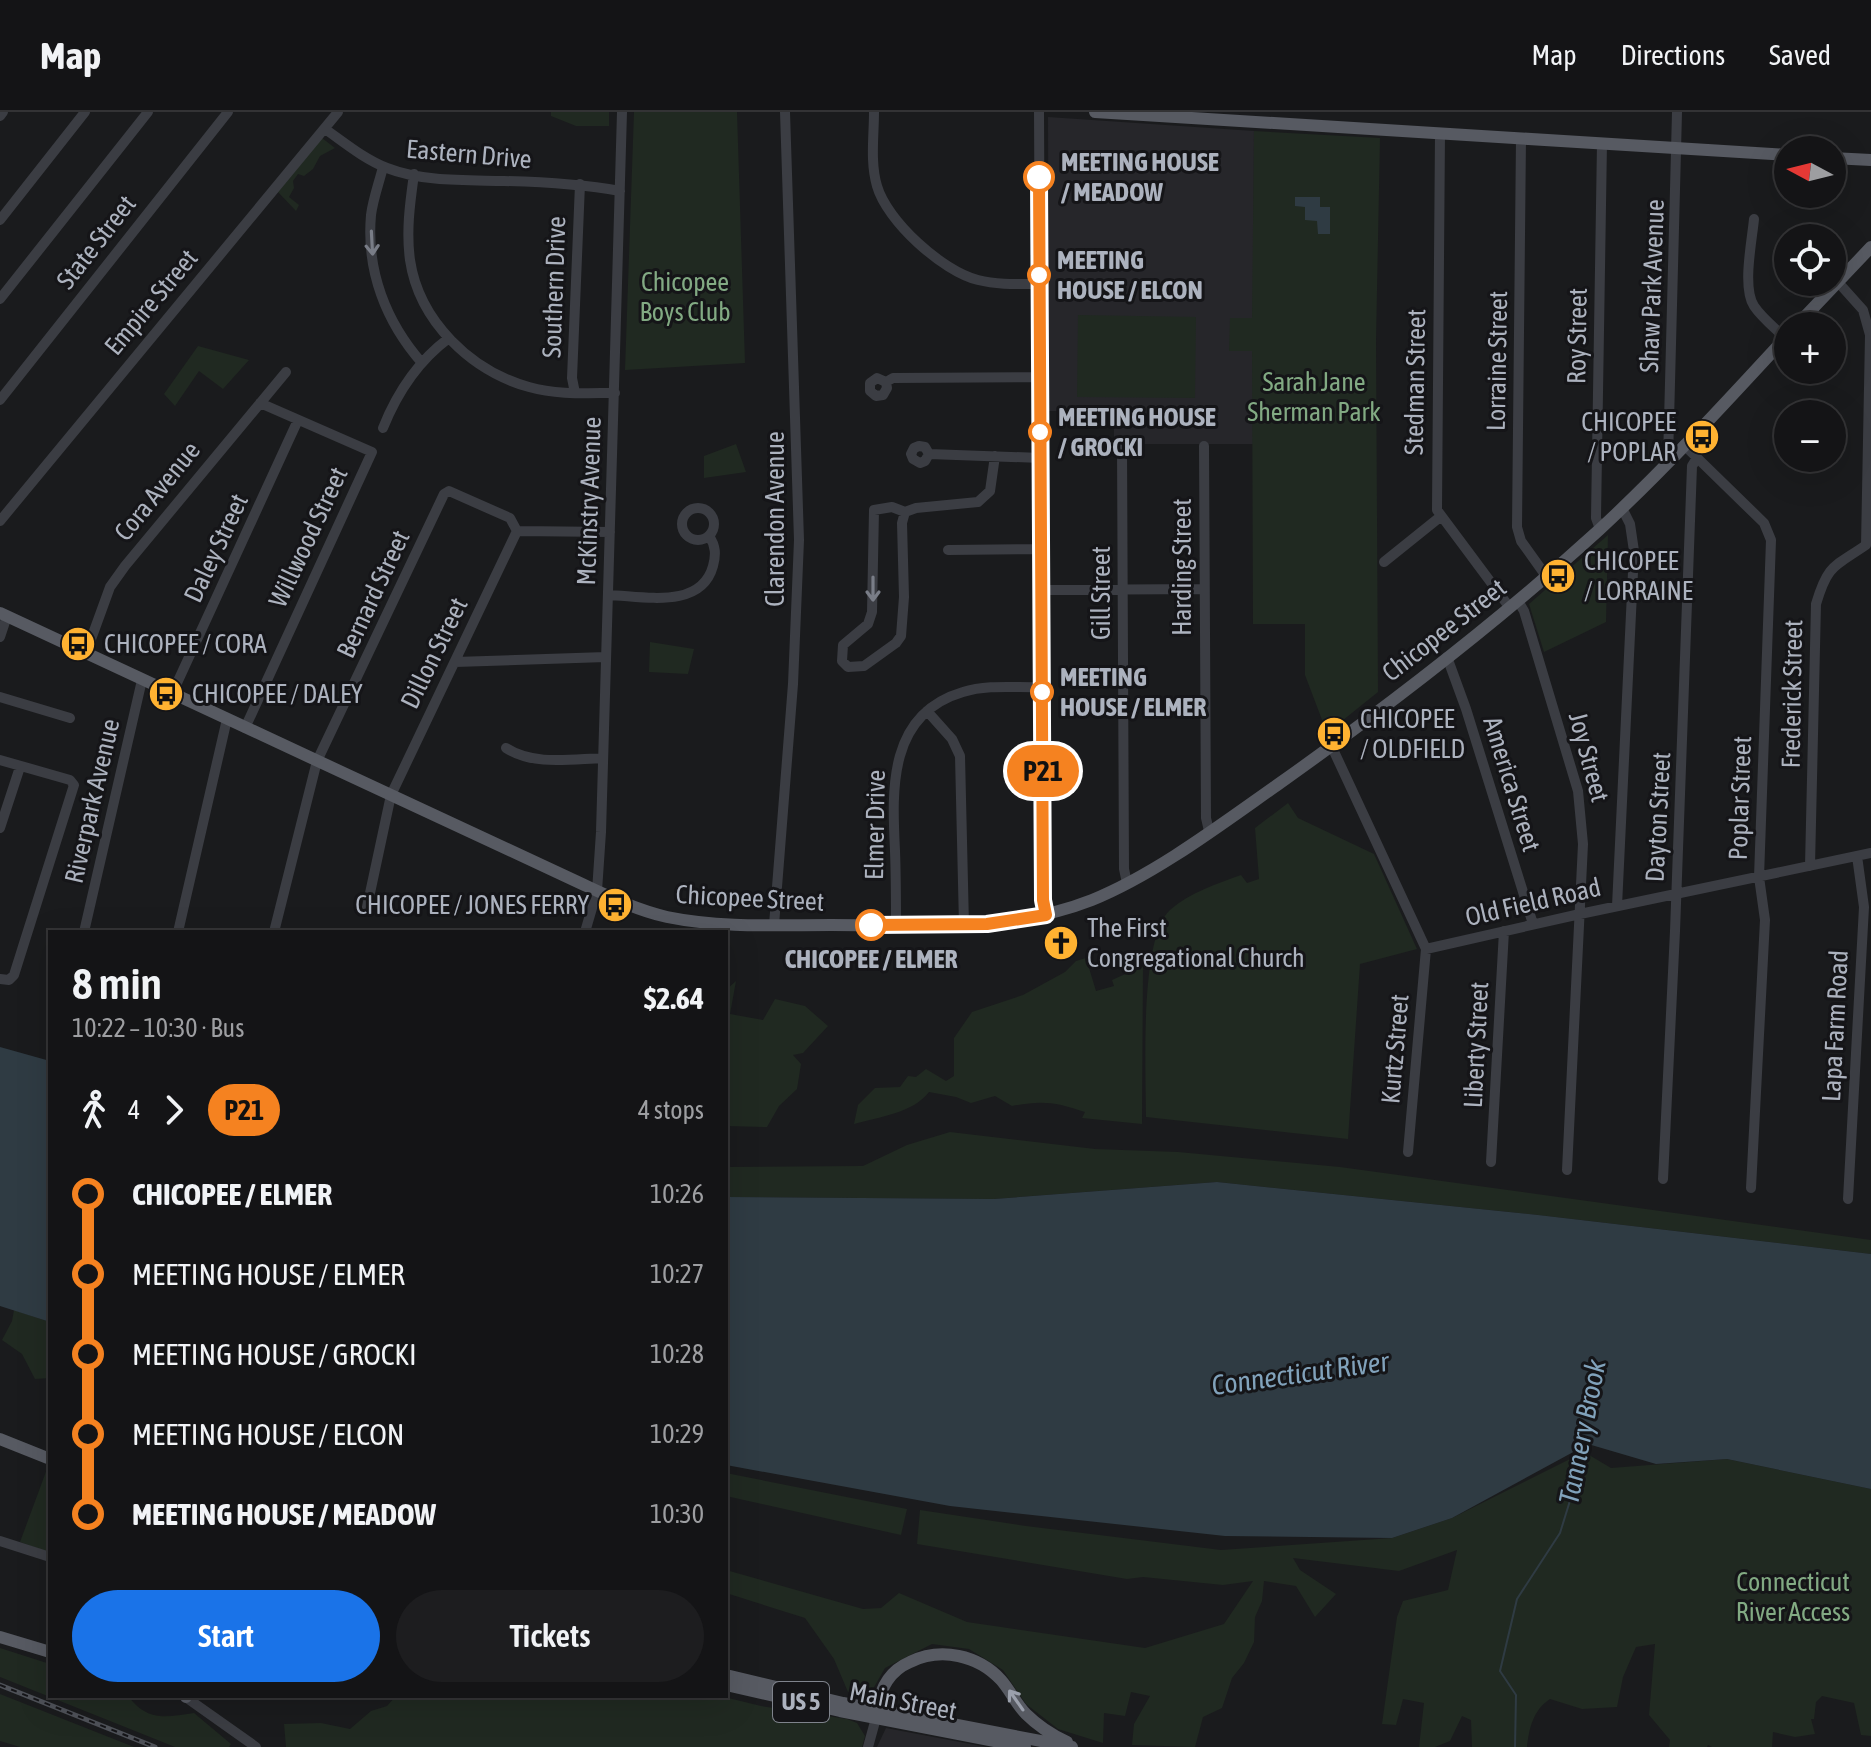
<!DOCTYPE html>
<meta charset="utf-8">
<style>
:root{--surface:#141416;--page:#1d1d1f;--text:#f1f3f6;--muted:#9d9ea1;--line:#333335;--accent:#1a73e8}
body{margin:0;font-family:"Asap Condensed",sans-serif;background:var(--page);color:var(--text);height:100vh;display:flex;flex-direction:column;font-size:30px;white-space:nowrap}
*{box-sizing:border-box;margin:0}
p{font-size:26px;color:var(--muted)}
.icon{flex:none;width:44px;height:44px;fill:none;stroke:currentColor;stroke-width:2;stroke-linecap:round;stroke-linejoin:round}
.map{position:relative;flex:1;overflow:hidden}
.side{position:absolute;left:48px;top:818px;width:680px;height:768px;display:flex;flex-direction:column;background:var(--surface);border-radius:0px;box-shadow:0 8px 32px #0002,0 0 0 2px var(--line)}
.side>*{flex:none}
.badge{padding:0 16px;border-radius:26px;font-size:28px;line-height:52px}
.needle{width:52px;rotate:277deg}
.fabs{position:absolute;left:1774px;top:24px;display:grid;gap:16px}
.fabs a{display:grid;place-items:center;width:72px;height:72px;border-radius:50%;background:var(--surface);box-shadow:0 8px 32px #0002,0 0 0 2px var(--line);font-size:40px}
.map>.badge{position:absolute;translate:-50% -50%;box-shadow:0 0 0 4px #fff}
.legs{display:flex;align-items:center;gap:12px;height:88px;padding:0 24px;font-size:26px}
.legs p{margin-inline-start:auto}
.head{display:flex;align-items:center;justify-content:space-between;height:136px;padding:0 24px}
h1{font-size:44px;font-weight:600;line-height:60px}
.button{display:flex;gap:16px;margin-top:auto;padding:16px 24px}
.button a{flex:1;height:92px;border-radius:48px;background:var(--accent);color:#fff;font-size:32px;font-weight:600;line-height:92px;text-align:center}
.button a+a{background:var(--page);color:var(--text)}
ul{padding:0 24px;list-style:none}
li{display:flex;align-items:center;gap:28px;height:80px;font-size:30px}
li i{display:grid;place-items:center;width:12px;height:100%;margin:0 10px;background:currentColor}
li i::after{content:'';width:20px;height:20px;margin:-10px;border:6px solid;border-radius:50%;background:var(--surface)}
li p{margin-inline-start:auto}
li:first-child i{background:linear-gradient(#0000 50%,currentColor 0)}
li:last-child i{background:linear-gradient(currentColor 50%,#0000 0)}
header{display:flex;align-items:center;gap:48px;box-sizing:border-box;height:112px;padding:0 40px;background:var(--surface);border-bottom:2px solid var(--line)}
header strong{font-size:38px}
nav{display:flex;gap:44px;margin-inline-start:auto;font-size:28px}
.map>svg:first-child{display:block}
</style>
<header>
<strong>Map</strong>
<nav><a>Map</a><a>Directions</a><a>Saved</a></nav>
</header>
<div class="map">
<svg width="1871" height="1635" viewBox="0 0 1871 1635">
<rect width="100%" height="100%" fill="#1a1b1d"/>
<!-- built -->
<path fill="#26262a" d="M1048,5L1254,19L1253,332H1114V300L1049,299Z
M886,1616L986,1635H877Z"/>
<!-- green -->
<path fill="#202921" d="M551,0H609V14H576L551,4Z
M634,0H737L745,251L625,258Z
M1254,19L1380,26L1376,229L1378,580L1327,621L1305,563V512H1253L1252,239H1229L1230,206H1252Z
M322,26L335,36L320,44L313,57L304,64L298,62L293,69L294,76L289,85L299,93L296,99L278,80Z
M1078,203L1196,205L1195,286L1077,285Z
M198,234L249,248L223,277L199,259L175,294L164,282Z
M736,332L746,360L704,366V344Z
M1608,423L1606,510L1544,540L1529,492Z
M650,530L694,537L688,562L649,560Z
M1288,691L1298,706L1374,742L1417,837L1360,852L1348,1027L1146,1005C1146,962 1139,826 1170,798C1190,780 1217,772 1241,763L1247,771L1259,767L1255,716Z
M1086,846L1096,879L1114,874L1112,868L1143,854L1142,1012L1082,1006L1085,1000C1056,990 1042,988 1012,994L995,984L971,991L956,985L929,980C913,1001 879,1005 854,1012L858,993L875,976L900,975L908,964L916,965L926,957L946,969L954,964V926L972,900L1023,883L1065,860L1076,849Z
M736,869L730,902L763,908L775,887L805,894L828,914L803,941L793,943L801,952L797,977L779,994L767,1015L726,1014V878Z
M950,1020L1095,1037L1178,1040L1340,1055L1871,1128V1142L1538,1103L1217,1070L994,1087L726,1085V1055L863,1054L907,1033Z
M14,1198L50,1210V1266L35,1267L22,1242L2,1228L12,1209Z
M1584,1340L1611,1356L1727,1347L1871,1377V1624L1861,1623L1854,1591L1822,1584L1816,1590L1814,1607H1811L1815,1622L1795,1625L1773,1620L1772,1635H1712L1708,1633L1707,1635H1669L1670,1628L1649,1603L1655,1532L1636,1535L1623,1565L1617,1595L1582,1597L1550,1587C1533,1598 1529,1617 1527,1635H1472L1471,1608L1462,1604L1450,1629L1435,1635H1419L1424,1591L1403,1587L1396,1613L1382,1612L1397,1505L1403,1489L1448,1478L1457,1438L1399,1459L1293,1446L1300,1458L1336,1482L1315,1505L1296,1474L1264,1469L1262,1489L1255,1505L1254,1530L1244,1551L1232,1566L1222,1596L1203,1605L1195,1635L1132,1633L1134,1612L1150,1584L1131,1580L1125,1604L1104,1601L1103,1631L1058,1617L1026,1592L1003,1558L969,1537L932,1532L885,1556L869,1584L848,1580L834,1547L805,1506L726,1481V1458L863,1497L881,1496L899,1481L967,1510L1145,1536L1224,1512L1253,1469L1223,1473L1143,1465L1127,1467L917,1432L920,1398L1026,1414L1221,1438L1392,1426L1452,1406Z
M47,1357L50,1358V1441L20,1430Z
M726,1361L907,1397L901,1423L726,1384Z
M0,1536L50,1552V1584H128C148,1610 165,1605 194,1601L231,1632L229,1635H175L0,1565Z
M0,1582L134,1635H20L0,1629Z
M396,1584H720L761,1594L847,1607L857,1611L865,1624L862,1635H286L284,1612L321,1611L350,1617L371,1599L387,1594Z"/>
<!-- water -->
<path fill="#2f3b43" d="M1295,85H1320V95H1330V122H1318L1317,109L1305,108V95L1295,94Z
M0,935L50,949V1210L0,1194Z
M1217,1070L1538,1103L1871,1142V1377L1727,1347L1656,1352L1588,1332L1452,1406L1392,1426L1225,1424L950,1394L726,1353V1085L994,1087Z"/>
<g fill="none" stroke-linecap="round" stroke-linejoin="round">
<!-- stream -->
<path stroke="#2f3b43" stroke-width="2" d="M1515,1635L1516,1583L1500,1559L1517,1487L1560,1421L1573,1379L1581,1334"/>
<!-- minor -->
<path stroke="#3b3d43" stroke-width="10" d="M874,0C874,24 870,50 877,74C887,109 942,159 978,168C998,173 1019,172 1039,172
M1039,0L1043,788L1046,803
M0,4L3,0
M325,17C345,31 364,47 387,56C423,70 466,68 504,69C543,70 581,72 620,79
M1440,21L1437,398L1510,496
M1521,26L1517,415L1521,429L1546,464
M383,55C379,71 373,87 371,103C366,159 386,210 422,251
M414,62C410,91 406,119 410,148C419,209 471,259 529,275C557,283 587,281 615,281
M1754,107C1752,129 1742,176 1754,194C1762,206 1775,216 1785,226
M0,108L85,0
M1837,169L1863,198L1870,223L1866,433
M0,187L148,0
M886,270L887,276L883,283L876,284L870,279V271L877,266L886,270L893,266L1040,265
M575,281L572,266L580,72
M0,288L228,0
M383,316C397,281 418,249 449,226
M1684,333L1764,411L1771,428L1759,765L1765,808L1751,1076
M1204,334L1206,706L1209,719
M1122,335L1124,757L1127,771
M929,342L925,349L920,351L913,347L911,342L914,336L919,334L925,335L929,342L1041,346
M1668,348L1677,0
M682 412a16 16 0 1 1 32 0a16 16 0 1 1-32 0Z
M905,400L902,411L904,485L901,524L896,531L864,554L848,555L842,549L843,533L868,512L872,500L874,398L892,395L905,400L916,396L978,390L990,379L995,344
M0,409L338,0
M1600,417L1596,406L1602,31
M948,438L1041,437
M1384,450L1440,405
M1042,478L1204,477
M608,483C643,484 701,498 713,454C716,443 716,434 709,424
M1518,489L1524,499L1578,679L1583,732L1567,1058
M0,525L7,504
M86,541L110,475L125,454L286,260
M1447,545L1466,597L1533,812
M455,550L606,545
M172,582L298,308
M0,585L70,606
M927,599L952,627L960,644L964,813
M245,616L372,340L260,291
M1331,633L1426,837L1580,802L1871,741
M506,636C534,654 571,647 603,646
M0,648L70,668L74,673L14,863L9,868L0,867
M0,716L20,655
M1810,754L1816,492C1828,452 1834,455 1866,433
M1617,794L1634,439L1630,412L1622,396
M367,795L391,683L517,419
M774,813L793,572L799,428L785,0
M896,813C896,789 896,764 895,739C892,677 888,602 963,580C988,572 1017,576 1042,575
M84,820L142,568
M178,820L227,607
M274,820L317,649L444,382L449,379L510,406L517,419L610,420
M585,820L597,779L601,720L622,0
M1408,1040L1426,837
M1491,1050L1504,819
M1663,1067L1675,819L1692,354L1697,346
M1848,1087L1864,795L1857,744
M0,1429L50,1445
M184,1584L256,1635
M868,1635L876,1606"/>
<!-- major -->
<path stroke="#575a62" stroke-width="12" d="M1095,0L1788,43
M1832,46L1871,48
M1796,214L1871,135
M0,501L580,771C608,784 636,798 667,805C721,816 776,813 831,813C919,813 1008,821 1092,788C1156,762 1223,711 1280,671C1390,593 1499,509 1599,418C1665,357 1727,289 1788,223
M0,1327L50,1347
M0,1525L50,1540
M726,1563L843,1591L1072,1635
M726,1573L840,1599L1025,1635
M186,1584V1585
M877,1598C880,1576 889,1559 910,1550C941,1535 978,1543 1001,1568C1010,1578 1016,1592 1026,1602C1038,1614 1052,1623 1067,1630"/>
<!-- rail casing -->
<g stroke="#4e5158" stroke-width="5">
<path id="rail" d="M0,1573L155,1635"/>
</g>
<!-- rail -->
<use href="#rail" stroke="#151518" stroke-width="2" stroke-dasharray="6" stroke-linecap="butt"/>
</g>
<!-- one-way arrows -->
<defs><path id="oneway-shaft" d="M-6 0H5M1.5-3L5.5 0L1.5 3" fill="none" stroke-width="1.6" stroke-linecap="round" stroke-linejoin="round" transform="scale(2)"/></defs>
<g stroke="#797d87">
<use href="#oneway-shaft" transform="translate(372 131) rotate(87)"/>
<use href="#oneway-shaft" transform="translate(873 477) rotate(90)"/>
</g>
<use stroke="#9ba0ac" href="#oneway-shaft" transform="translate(1016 1588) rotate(-125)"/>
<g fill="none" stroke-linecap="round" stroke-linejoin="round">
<!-- line-1 casing -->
<g stroke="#fff" stroke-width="18">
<path id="line-1" d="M871,813L987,812L1046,803L1043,788L1039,65"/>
</g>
<!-- line-1 -->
<use href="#line-1" stroke="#f58220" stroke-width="12"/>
</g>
<!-- icons -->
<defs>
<g id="bus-disc" transform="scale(1.8)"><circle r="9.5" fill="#ffb231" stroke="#151518"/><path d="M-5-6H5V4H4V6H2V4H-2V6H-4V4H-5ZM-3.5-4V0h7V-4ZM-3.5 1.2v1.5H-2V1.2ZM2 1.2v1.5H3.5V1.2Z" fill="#111"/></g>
<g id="church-disc" transform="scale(1.8)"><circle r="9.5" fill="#ffb231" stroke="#151518"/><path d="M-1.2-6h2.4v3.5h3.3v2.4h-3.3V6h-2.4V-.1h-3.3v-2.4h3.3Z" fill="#111"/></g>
</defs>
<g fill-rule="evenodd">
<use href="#bus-disc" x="1702" y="325"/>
<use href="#bus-disc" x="1558" y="464"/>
<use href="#bus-disc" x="78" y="532"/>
<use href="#bus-disc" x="166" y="582"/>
<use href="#bus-disc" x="1334" y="622"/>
<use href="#bus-disc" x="615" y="793"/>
<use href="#church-disc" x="1061" y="831"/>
</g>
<!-- markers -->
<g fill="#fff" stroke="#f58220" stroke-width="4">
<circle cx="1039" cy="65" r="14"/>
<circle cx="1039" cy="163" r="10"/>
<circle cx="1040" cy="320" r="10"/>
<circle cx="1042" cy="580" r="10"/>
<circle cx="871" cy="813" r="14"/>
</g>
<g text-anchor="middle" stroke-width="6" stroke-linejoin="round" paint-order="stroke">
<!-- shield labels -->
<rect fill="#151518" stroke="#7f838c" stroke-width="2" x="773" y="1570" width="56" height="40" rx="6"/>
<g font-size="24" font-weight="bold" fill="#acb2be">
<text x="801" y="1598">US 5</text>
</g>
<!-- street labels -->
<g font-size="26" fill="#acb2be" stroke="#151518">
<text transform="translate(469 42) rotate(5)" y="9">Eastern Drive</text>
<text transform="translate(96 130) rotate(-52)" y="9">State Street</text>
<text transform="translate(1652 174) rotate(-88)" y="9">Shaw Park Avenue</text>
<text transform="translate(554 175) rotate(-88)" y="9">Southern Drive</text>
<text transform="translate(151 190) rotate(-50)" y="9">Empire Street</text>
<text transform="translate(1577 224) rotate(-89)" y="9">Roy Street</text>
<text transform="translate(1497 249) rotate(-89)" y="9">Lorraine Street</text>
<text transform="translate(1415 270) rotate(-89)" y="9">Stedman Street</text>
<text transform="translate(157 379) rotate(-51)" y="9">Cora Avenue</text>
<text transform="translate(589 389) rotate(-88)" y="9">McKinstry Avenue</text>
<text transform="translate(775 407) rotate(-90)" y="9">Clarendon Avenue</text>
<text transform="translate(308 425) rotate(-65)" y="9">Willwood Street</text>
<text transform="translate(216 436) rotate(-65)" y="9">Daley Street</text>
<text transform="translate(1182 455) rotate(-90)" y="9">Harding Street</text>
<text transform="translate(1101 481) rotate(-90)" y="9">Gill Street</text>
<text transform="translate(373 482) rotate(-65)" y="9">Bernard Street</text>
<text transform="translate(1444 518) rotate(-38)" y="9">Chicopee Street</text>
<text transform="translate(434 541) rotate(-64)" y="9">Dillon Street</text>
<text transform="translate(1792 582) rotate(-89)" y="9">Frederick Street</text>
<text transform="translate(1589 645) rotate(75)" y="9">Joy Street</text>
<text transform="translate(1512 672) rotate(73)" y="9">America Street</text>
<text transform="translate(1740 686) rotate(-88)" y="9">Poplar Street</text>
<text transform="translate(92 689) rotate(-77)" y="9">Riverpark Avenue</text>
<text transform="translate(1658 705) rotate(-87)" y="9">Dayton Street</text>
<text transform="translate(875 713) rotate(-89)" y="9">Elmer Drive</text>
<text transform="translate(750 786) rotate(3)" y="9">Chicopee Street</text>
<text transform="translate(1533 790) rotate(-13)" y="9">Old Field Road</text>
<text transform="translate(1835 914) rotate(-87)" y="9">Lapa Farm Road</text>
<text transform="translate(1476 933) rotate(-87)" y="9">Liberty Street</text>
<text transform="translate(1395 937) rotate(-85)" y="9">Kurtz Street</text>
<text transform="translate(903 1589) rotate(11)" y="9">Main Street</text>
</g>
<!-- stop labels -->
<g font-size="26" font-weight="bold" fill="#acb2be" stroke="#151518" text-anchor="start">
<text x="1061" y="59">MEETING HOUSE<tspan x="1061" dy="30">/ MEADOW</tspan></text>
<text x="1057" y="157">MEETING<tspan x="1057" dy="30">HOUSE / ELCON</tspan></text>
<text x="1058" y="314">MEETING HOUSE<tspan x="1058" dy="30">/ GROCKI</tspan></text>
<text x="1060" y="574">MEETING<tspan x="1060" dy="30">HOUSE / ELMER</tspan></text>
<text x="871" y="856" text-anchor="middle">CHICOPEE / ELMER</text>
</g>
<!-- park labels -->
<g font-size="26" fill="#82aa83" stroke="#151518">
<text x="685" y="179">Chicopee<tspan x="685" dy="30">Boys Club</tspan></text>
<text x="1314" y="279">Sarah Jane<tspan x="1314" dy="30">Sherman Park</tspan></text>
<text x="1793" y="1479">Connecticut<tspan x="1793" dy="30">River Access</tspan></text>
</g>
<!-- poi labels -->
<g font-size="26" fill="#acb2be" stroke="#151518" text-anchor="start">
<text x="1676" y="319" text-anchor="end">CHICOPEE<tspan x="1676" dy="30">/ POPLAR</tspan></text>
<text x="1584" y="458">CHICOPEE<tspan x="1584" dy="30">/ LORRAINE</tspan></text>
<text x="104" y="541">CHICOPEE / CORA</text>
<text x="192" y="591">CHICOPEE / DALEY</text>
<text x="1360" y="616">CHICOPEE<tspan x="1360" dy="30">/ OLDFIELD</tspan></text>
<text x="589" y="802" text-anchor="end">CHICOPEE / JONES FERRY</text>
<text x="1087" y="825">The First<tspan x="1087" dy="30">Congregational Church</tspan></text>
</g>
<!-- water labels -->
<g font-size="28" font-style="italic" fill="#81a2bb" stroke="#151518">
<text transform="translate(1300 1261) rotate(-8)" y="10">Connecticut River</text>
<text transform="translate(1582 1320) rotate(-79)" y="10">Tannery Brook</text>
</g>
</g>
</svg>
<div class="fabs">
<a><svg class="needle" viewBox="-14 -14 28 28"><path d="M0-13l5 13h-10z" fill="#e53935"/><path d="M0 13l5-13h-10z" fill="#9d9ea1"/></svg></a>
<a><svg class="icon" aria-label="locate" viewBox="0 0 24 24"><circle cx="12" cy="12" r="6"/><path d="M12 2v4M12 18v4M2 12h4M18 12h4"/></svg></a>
<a>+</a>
<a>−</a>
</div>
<b class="badge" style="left:1043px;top:659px;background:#f58220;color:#111">P21</b>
<section class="side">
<div class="head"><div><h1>8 min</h1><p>10:22 – 10:30 · Bus</p></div><b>$2.64</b></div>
<div class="legs"><svg class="icon" aria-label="walk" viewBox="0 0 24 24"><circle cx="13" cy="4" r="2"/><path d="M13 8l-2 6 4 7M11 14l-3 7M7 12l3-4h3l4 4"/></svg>4<svg class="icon" aria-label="forward" viewBox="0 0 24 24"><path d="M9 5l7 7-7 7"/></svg><b class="badge" style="background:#f58220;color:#111">P21</b><p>4 stops</p></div>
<ul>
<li><i style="color:#f58220"></i><b>CHICOPEE / ELMER</b><p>10:26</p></li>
<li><i style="color:#f58220"></i><span>MEETING HOUSE / ELMER</span><p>10:27</p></li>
<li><i style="color:#f58220"></i><span>MEETING HOUSE / GROCKI</span><p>10:28</p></li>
<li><i style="color:#f58220"></i><span>MEETING HOUSE / ELCON</span><p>10:29</p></li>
<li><i style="color:#f58220"></i><b>MEETING HOUSE / MEADOW</b><p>10:30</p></li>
</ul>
<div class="button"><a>Start</a><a>Tickets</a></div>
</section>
</div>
